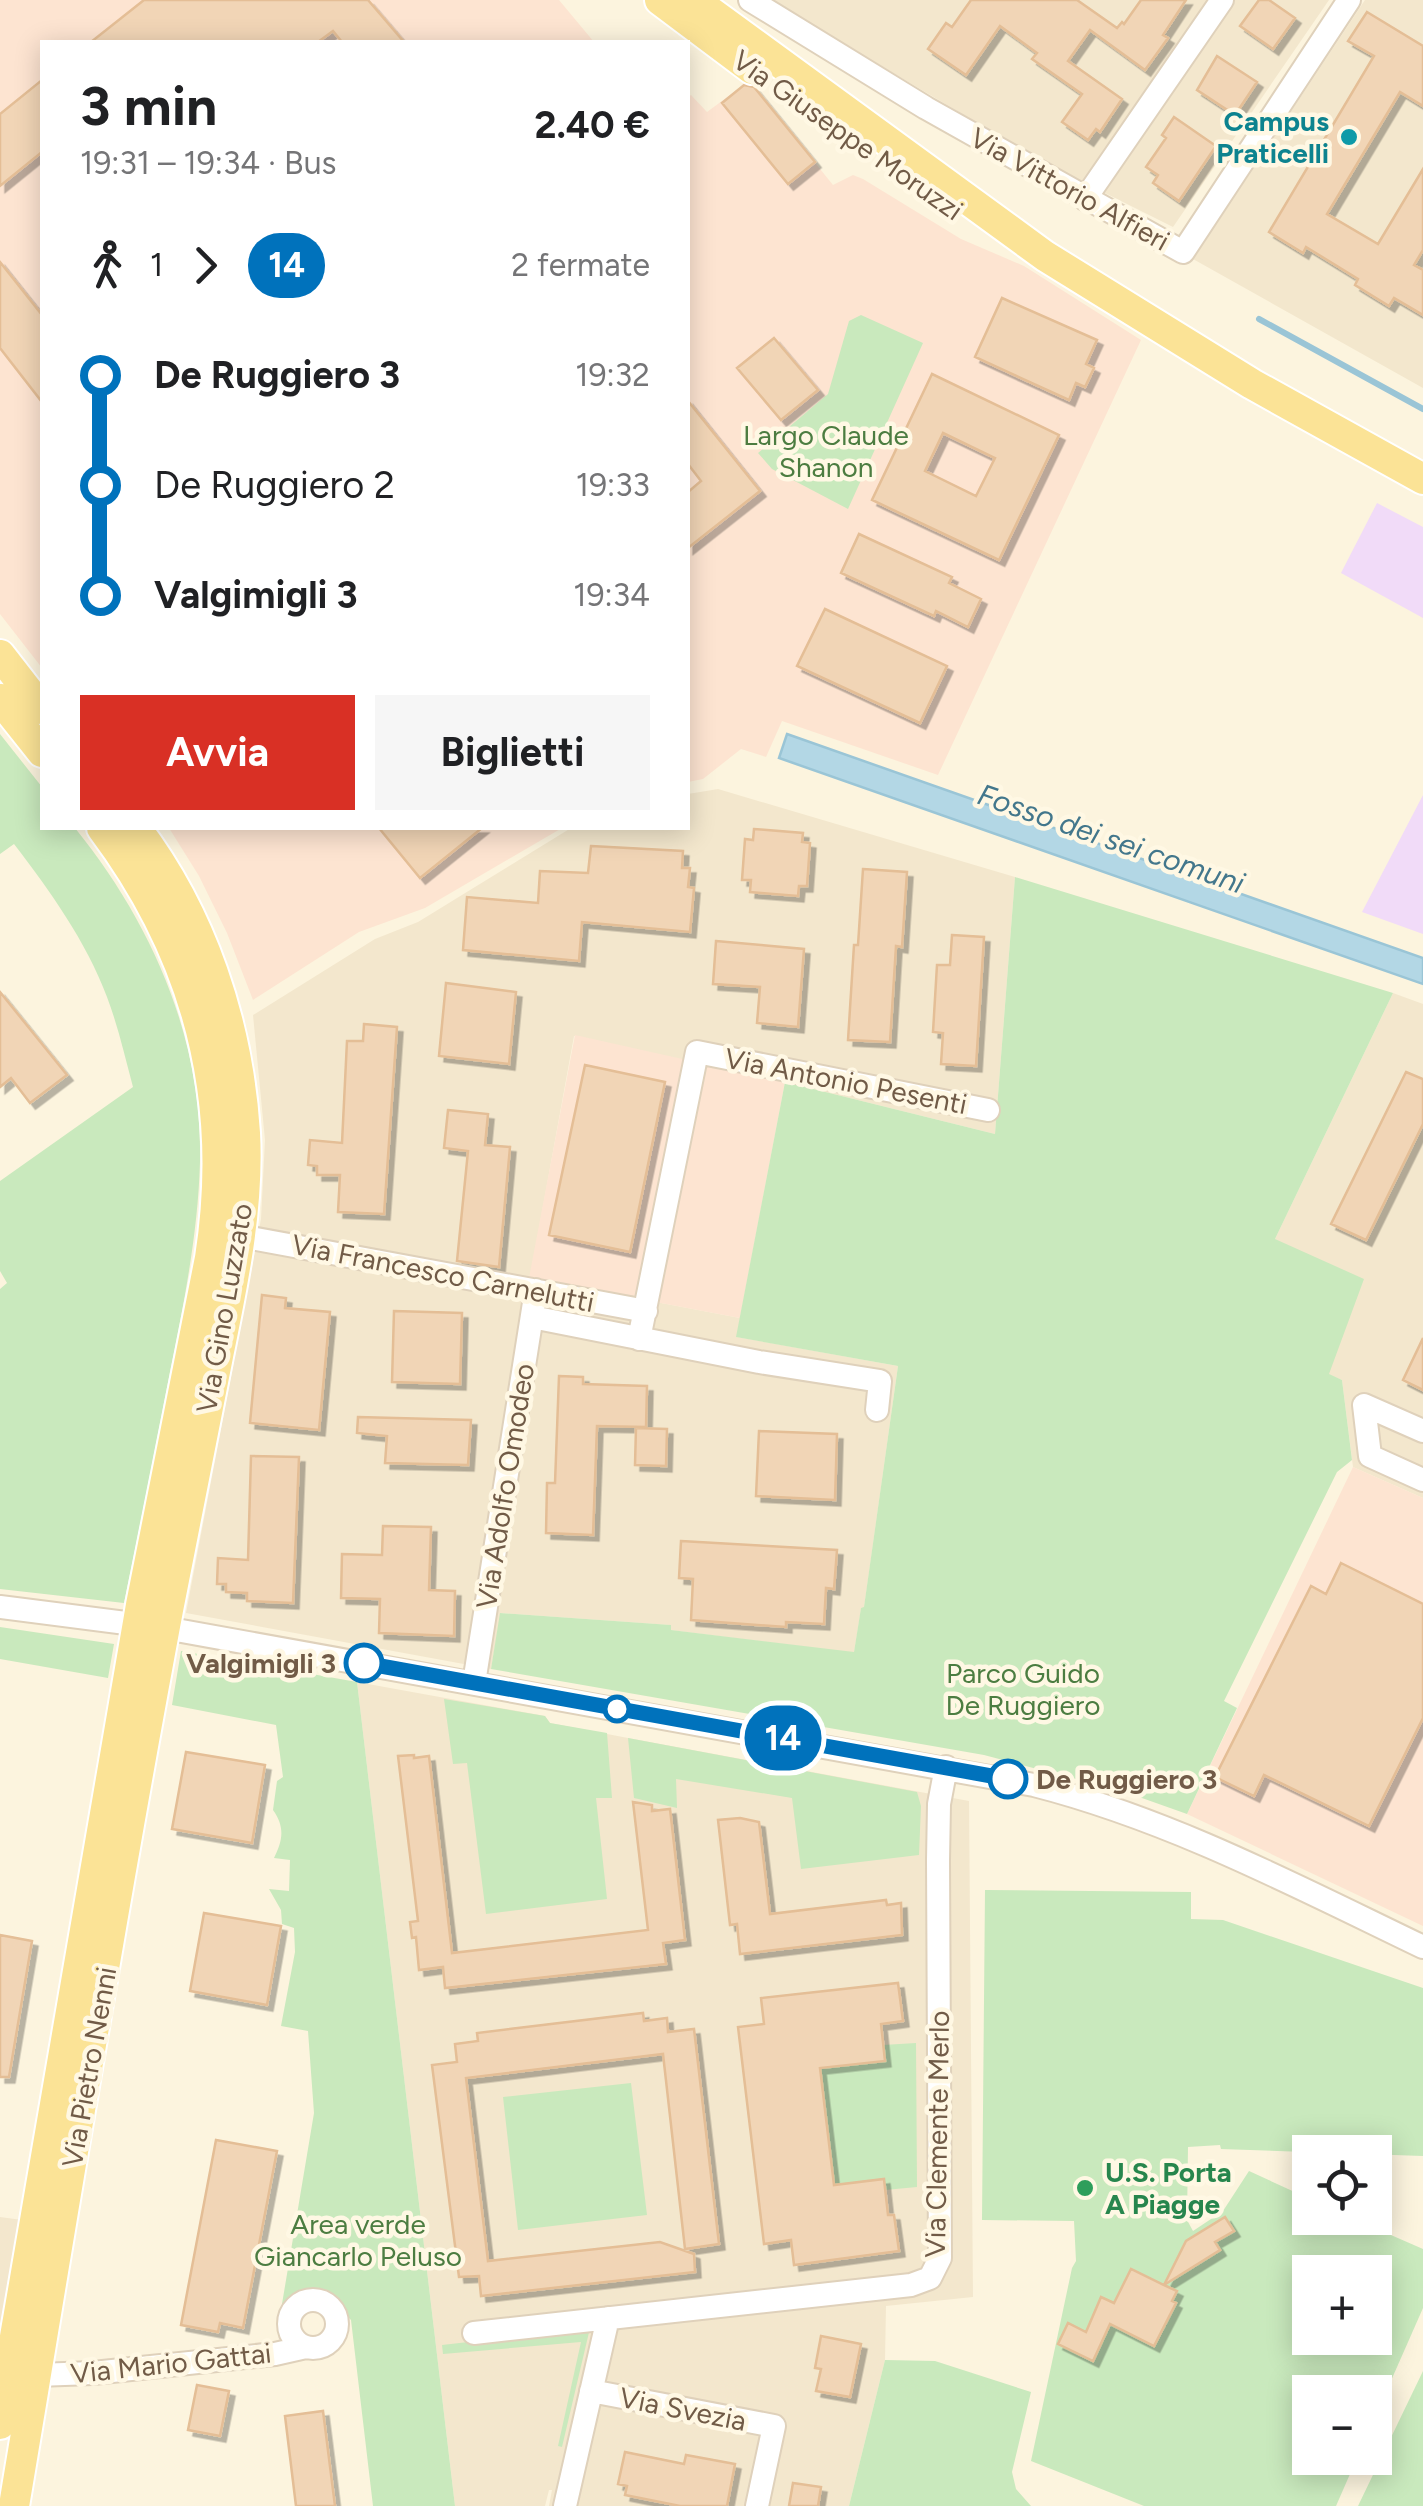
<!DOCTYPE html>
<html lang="it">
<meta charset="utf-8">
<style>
:root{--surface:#fff;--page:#f6f6f6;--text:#202124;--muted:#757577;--accent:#d93025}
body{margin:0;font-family:Figtree,sans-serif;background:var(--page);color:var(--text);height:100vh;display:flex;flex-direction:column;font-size:38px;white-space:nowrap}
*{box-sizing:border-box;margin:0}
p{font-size:32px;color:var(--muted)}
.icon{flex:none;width:55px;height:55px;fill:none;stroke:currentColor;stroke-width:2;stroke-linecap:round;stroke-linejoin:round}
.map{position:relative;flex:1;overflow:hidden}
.panel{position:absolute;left:40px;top:40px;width:650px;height:790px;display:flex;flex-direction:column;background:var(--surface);border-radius:0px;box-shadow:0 5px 25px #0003}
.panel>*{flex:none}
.badge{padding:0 20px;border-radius:32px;font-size:35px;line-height:65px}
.controls{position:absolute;left:1292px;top:2135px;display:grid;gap:20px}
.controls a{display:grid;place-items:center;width:100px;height:100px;border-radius:0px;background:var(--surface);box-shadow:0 5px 25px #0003;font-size:50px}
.map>.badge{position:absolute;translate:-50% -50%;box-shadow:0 0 0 5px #fff}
.legs{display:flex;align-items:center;gap:15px;height:110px;padding:0 40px;font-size:32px}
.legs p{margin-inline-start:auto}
.overview{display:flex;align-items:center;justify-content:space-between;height:170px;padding:0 40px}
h1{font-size:55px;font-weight:700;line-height:75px}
.action{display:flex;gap:20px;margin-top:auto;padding:20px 40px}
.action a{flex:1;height:115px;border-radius:0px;background:var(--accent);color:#fff;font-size:40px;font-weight:700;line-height:115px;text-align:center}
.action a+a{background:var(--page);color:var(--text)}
ul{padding:0 40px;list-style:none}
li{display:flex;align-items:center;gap:35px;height:110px;font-size:38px}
li i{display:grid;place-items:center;width:15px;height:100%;margin:0 12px;background:currentColor}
li i::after{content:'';width:25px;height:25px;margin:-12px;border:8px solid;border-radius:50%;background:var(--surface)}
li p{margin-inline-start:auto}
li:first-child i{background:linear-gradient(#0000 50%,currentColor 0)}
li:last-child i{background:linear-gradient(currentColor 50%,#0000 0)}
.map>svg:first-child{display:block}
</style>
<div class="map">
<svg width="1423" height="2506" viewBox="0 0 1423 2506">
<defs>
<filter id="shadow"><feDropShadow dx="5.5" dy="5.5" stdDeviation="0" flood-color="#0004"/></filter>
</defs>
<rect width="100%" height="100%" fill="#fcf4de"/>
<!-- residential -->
<path fill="#f3e7cd" d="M770,0H1329L1173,227L1045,163Z
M1365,0H1423V388L1193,259Z
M718,789L1015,877L995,1134L785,1082L574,1036L530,1278L740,1318L737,1337L898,1366L864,1608L861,1609L854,1653L670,1630V1625L501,1613L491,1669L186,1613L261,1219L265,1140L253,1015L375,939L418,922L571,828H688V794Z
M1393,993L1423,1004V1498L1353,1467L1342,1380L1329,1375L1275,1239Z
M357,1682L545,1716L550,1723L628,1738L969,1801L973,2297L886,2306L885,2360L849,2506H549L552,2490H549L545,2506H455Z
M0,2217L22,2220L0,2337Z"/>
<!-- commercial -->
<path fill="#fde4d1" d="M0,0H559L594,42H42V668L0,614Z
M749,81L833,185L853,175L863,179L961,239L1024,266L1141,340L938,775L782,721L766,757L741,749L703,779L688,782V97L691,95L707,112Z
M169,828H562L425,908L359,932L253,1000L227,933L199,876Z
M575,1035L785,1082L740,1318L529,1278Z
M1353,1467L1423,1498V1926L1187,1814Z"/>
<!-- education -->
<path fill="#f1dbf8" d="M1377,503L1423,527V618L1341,573Z
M1423,795V934L1362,912Z"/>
<!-- green -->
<path fill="#c9e9bd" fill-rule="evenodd" d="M861,315L923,343L848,509L772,469L758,453L828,394L849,321Z
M0,734L42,787V828H75C151,922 203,1038 200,1162C198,1233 184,1303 170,1372C155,1449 140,1526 124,1603L0,1589V1289L7,1283L0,1271V1181L133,1087C125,1057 118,1026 107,997C86,941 50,891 14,844L0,854Z
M1015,877L1393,993L1275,1239L1364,1279L1329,1374L1342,1380L1352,1460L1337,1472L1224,1701L1237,1708L1187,1814L1125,1792L984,1755L491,1669L500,1613L671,1625V1630L854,1652L861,1608L864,1607L898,1366L736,1337L785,1082L995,1134Z
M0,1627L114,1644L108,1678L0,1659Z
M181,1651L357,1682L455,2506H373L351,2320C330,2299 315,2282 288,2308L282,2304L314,2113L308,2031L281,2026L295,1952L294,1928L282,1924L281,1910L269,1889L289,1891L290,1860L274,1858C283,1840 285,1827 273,1810L277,1781L283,1777L276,1725L172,1705Z
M444,1699L545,1716L550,1723L607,1733L612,1798H596L607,1899L486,1914L467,1763L453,1764Z
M628,1738L917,1792L921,1806L919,1855L801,1869L792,1798L676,1779L677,1808L634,1798Z
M985,1890L1191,1892V1919L1223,1920L1423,1988V2156L1221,2149L1220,2145L1188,2147L1187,2220L1193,2231L1223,2211L1249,2171L1310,2199V2218H1352L1423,2249V2308L1375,2417V2392H1310V2458H1357L1336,2506H1144L1031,2461L1072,2268L1076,2261L1074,2221L982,2220ZM1310,2272H1375V2338H1310Z
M916,2043L917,2187L885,2190L834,2185L820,2068L884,2061L883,2045Z
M631,2083L647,2215L518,2230L503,2097Z
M590,2328L562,2447L558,2446L581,2342L443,2354L442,2345Z
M885,2360L935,2361L1031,2392L1012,2472L1016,2489L1031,2506H849Z
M1423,2371V2506H1358Z"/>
<!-- water -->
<path fill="#b3d7e5" stroke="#9ac5d6" stroke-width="2.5" d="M787,734L1423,958V984L779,758Z"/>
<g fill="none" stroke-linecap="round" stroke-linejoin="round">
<!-- stream -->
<path stroke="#9ac5d6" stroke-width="6" d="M1259,319L1423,409"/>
</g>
<!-- building -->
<path fill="#f1d5b6" stroke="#e4be96" stroke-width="2.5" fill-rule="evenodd" filter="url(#shadow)" d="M144,0H368L404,42H342L333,31L318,42H91Z
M971,0H1077L1117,28L1122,22L1124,24L1141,0H1186L1163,35L1168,38L1145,70L1090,30L1068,61L1122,99L1100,132L1096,129L1088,140L1062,122L1082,94L1032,59L1037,53L1000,26L966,75L928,49L946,23L952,27Z
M1259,0H1269L1295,18L1273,49L1240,26Z
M1367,12L1423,46V106L1400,92L1327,214L1378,244L1423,169V250L1414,265L1423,270V315L1394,298L1389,306L1355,285L1358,279L1306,247L1303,253L1269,232L1374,56L1348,41Z
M1217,56L1257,82L1235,115L1197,90Z
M42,80V152L0,186V114Z
M744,85L754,87L815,162L788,184L722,103Z
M1174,117L1216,146L1179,201L1153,183L1158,175L1146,167L1166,138L1162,135Z
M0,262L42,315V402L0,348Z
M1002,298L1097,340L1086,364L1094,368L1085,387L1076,383L1069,400L975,357Z
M774,338L818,390L781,420L737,368Z
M932,374L1059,435L999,560L872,500ZM943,433L995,458L976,496L925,471Z
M688,401L760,491L688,548V492L701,481L688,464Z
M859,534L952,577L949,583L981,599L968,627L936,611L934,616L841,573Z
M825,609L947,666L920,723L797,666Z
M379,828H482L420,878Z
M754,829L803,833L802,842L810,843L807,886H799L798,896L750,892L751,880H742L745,839L753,840Z
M591,846L683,851L682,868H690L688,887L694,888L690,932L582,922L579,961L463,950L467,897L538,903L540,871L588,873Z
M863,869L907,872L902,947L896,946L890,1042L848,1040L854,945H858Z
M952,935L984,937L976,1066L941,1064L943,1033L933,1032L937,965H950Z
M716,941L804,949L798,1027L757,1023L760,987L713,984Z
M446,983L516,992L509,1064L439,1056Z
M0,992L67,1075L30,1103L11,1078L0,1087Z
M364,1024L397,1027L384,1214L338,1212L340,1175H317V1166L308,1165L310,1140L342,1143L347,1041H363Z
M585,1065L665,1082L630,1252L549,1235Z
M1406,1072L1423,1079V1124L1366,1240L1331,1224Z
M448,1110L488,1114L485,1145L510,1147L499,1267L457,1261L468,1151L444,1148Z
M262,1295L286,1298L285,1308L330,1312L319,1430L250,1423Z
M394,1311L462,1313L460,1384L392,1382Z
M1423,1338V1390L1403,1380Z
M559,1376L583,1377V1384L647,1386L646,1427L597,1426L593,1535L546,1533L547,1483H555Z
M358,1417L471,1420L468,1465L385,1463L387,1436L357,1433Z
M636,1428L667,1429L666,1466L635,1465Z
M759,1431L837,1434L835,1500L756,1496Z
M251,1456L299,1457L293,1603L247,1601V1593L226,1592V1584H217L218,1558L248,1560Z
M383,1526L431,1527L429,1590L455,1591L454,1636L379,1633L380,1599L341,1598L342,1554L382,1555Z
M681,1541L837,1550L834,1589L826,1588L824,1624L786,1622V1627L691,1620L693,1579L679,1578Z
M1341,1563L1423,1604V1718L1369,1826L1264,1775L1254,1796L1215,1777L1311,1586L1326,1594Z
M186,1752L265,1765L252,1843L172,1829Z
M414,1755V1758L429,1756L452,1953L648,1930L633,1802L652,1805V1811L670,1809L685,1940L663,1943L666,1964L445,1988L443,1967L419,1970L416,1937L412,1938L410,1922L418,1921L398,1756Z
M740,1818L759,1822L770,1914L886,1900L887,1905L901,1903L902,1935L740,1954L737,1924L730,1925L718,1820Z
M204,1913L281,1926L267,2005L190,1991Z
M0,1935L32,1941L9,2077H0Z
M898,1983L903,2021L881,2024L885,2061L820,2068L834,2185L884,2179L888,2215H894L899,2251L794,2265L791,2240L764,2244L738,2027L764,2024L761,1998Z
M643,2013L644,2021L667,2018L668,2032L694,2029L719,2244L685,2249L663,2054L466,2078L488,2261L660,2242L694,2254L695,2272L481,2296L479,2276L459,2277L432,2065L457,2062L455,2044L478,2041L477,2033Z
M216,2140L277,2151L243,2328L220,2323L218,2332L181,2325Z
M1225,2217L1234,2231L1215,2242L1220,2250L1164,2285L1177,2291L1172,2301L1176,2303L1154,2346L1110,2324L1093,2361L1058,2344L1068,2323L1086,2332L1101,2297L1114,2303L1131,2269L1164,2285L1186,2241Z
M821,2336L861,2344L850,2397L816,2391L821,2369L815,2368Z
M197,2385L229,2391L220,2436L188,2430Z
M323,2411L335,2506H296L285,2416Z
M625,2452L684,2464L686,2455L735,2464L727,2506H680L625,2495L627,2486L618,2484Z
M793,2483L821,2487L818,2506H789Z"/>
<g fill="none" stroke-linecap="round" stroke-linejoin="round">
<!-- minor casing -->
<g stroke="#dfd1bb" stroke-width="26">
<path id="minor" d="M750,0L926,108L1183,252L1349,0
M1085,199L1222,0
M240,1236L646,1311
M532,1317L759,1362L880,1381L877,1410
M639,1339L697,1052L988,1110
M1423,1431L1364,1405L1370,1456L1423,1480
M0,1607L165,1628L1034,1785C1171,1820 1296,1886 1423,1947
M474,1683L536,1290
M289 2324a24 24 0 1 1 48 0a24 24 0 1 1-48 0Z
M474,2333L911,2285L930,2278L940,2258L938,1860L939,1804L946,1767
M36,2375L93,2373L275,2354L306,2347
M591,2391L774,2426L757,2506
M565,2506L608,2318"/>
</g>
<!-- major casing -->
<g stroke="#fff" stroke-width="34">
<path id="major" d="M660,0L752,69
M694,0L1045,256L1252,384L1423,479
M0,655L42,709
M0,699L42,752
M0,2424L141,1605L210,1258C235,1098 198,956 102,828
M14,2506C64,2207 112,1908 168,1610C184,1525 202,1441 218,1356C233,1282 249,1208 245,1133C238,1023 202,915 136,828"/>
</g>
<!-- minor -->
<use href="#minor" stroke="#fff" stroke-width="22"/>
<!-- major -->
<use href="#major" stroke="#fbe396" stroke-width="30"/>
</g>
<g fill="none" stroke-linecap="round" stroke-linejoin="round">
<!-- line-1 casing -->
<g stroke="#fff" stroke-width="22">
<path id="line-1" d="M364,1663L1008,1779"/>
</g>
<!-- line-1 -->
<use href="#line-1" stroke="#0072bc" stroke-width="15"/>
</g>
<!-- markers -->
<circle fill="#0f9aa8" stroke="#fff8e4" stroke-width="4" cx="1349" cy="137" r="10"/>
<g fill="#fff" stroke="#0072bc" stroke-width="5">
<circle cx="364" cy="1663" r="18"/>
<circle cx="617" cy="1709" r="12"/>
<circle cx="1008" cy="1779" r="18"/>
</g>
<circle fill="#2e9e5b" stroke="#fff8e4" stroke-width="4" cx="1085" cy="2188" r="10"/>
<g text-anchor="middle" stroke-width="9" stroke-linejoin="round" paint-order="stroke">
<!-- culture labels -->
<g font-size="28" font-weight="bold" fill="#0d838f" stroke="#fff8e4" text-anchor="end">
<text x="1329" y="131">Campus<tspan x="1329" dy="32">Praticelli</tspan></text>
</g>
<!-- street labels -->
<g font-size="28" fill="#715b47" stroke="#fff8e4">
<text transform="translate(848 135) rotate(35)" y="10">Via Giuseppe Moruzzi</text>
<text transform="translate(1070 189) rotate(29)" y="10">Via Vittorio Alfieri</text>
<text transform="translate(846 1081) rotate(11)" y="10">Via Antonio Pesenti</text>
<text transform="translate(443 1273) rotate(11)" y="10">Via Francesco Carnelutti</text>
<text transform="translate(224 1308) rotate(-80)" y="10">Via Gino Luzzato</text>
<text transform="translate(505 1486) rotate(-81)" y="10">Via Adolfo Omodeo</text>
<text transform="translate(89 2067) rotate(-80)" y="10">Via Pietro Nenni</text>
<text transform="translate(937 2134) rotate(-89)" y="10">Via Clemente Merlo</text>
<text transform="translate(171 2363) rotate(-6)" y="10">Via Mario Gattai</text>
<text transform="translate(683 2409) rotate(11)" y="10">Via Svezia</text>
</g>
<!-- park labels -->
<g font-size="28" fill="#4c7d41" stroke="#fff8e4">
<text x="826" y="445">Largo Claude<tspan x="826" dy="32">Shanon</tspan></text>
<text x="1023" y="1683">Parco Guido<tspan x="1023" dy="32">De Ruggiero</tspan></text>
<text x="358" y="2234">Area verde<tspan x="358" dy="32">Giancarlo Peluso</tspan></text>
</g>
<!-- stop labels -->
<g font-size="28" font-weight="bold" fill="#715b47" stroke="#fff8e4" text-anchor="end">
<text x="336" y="1673">Valgimigli 3</text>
<text x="1036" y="1789" text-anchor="start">De Ruggiero 3</text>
</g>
<!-- leisure labels -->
<g font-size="28" font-weight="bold" fill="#27864d" stroke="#fff8e4" text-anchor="start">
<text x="1105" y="2182">U.S. Porta<tspan x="1105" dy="32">A Piagge</tspan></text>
</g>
<!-- water labels -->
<g font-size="30" font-style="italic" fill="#43778c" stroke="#fff8e4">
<text transform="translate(1111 839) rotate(19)" y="10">Fosso dei sei comuni</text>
</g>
</g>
</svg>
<div class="controls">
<a><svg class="icon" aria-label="locate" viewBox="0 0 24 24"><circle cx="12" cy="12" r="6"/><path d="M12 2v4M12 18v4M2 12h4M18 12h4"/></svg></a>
<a>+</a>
<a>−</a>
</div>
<b class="badge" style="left:783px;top:1738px;background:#0072bc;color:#fff">14</b>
<section class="panel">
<div class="overview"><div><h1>3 min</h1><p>19:31 – 19:34 · Bus</p></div><b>2.40 €</b></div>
<div class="legs"><svg class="icon" aria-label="walk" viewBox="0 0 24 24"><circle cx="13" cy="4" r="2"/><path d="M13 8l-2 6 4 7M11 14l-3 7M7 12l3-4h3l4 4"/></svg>1<svg class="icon" aria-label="forward" viewBox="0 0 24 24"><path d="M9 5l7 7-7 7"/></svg><b class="badge" style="background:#0072bc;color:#fff">14</b><p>2 fermate</p></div>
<ul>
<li><i style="color:#0072bc"></i><b>De Ruggiero 3</b><p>19:32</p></li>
<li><i style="color:#0072bc"></i><span>De Ruggiero 2</span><p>19:33</p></li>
<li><i style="color:#0072bc"></i><b>Valgimigli 3</b><p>19:34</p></li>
</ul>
<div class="action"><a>Avvia</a><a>Biglietti</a></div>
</section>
</div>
